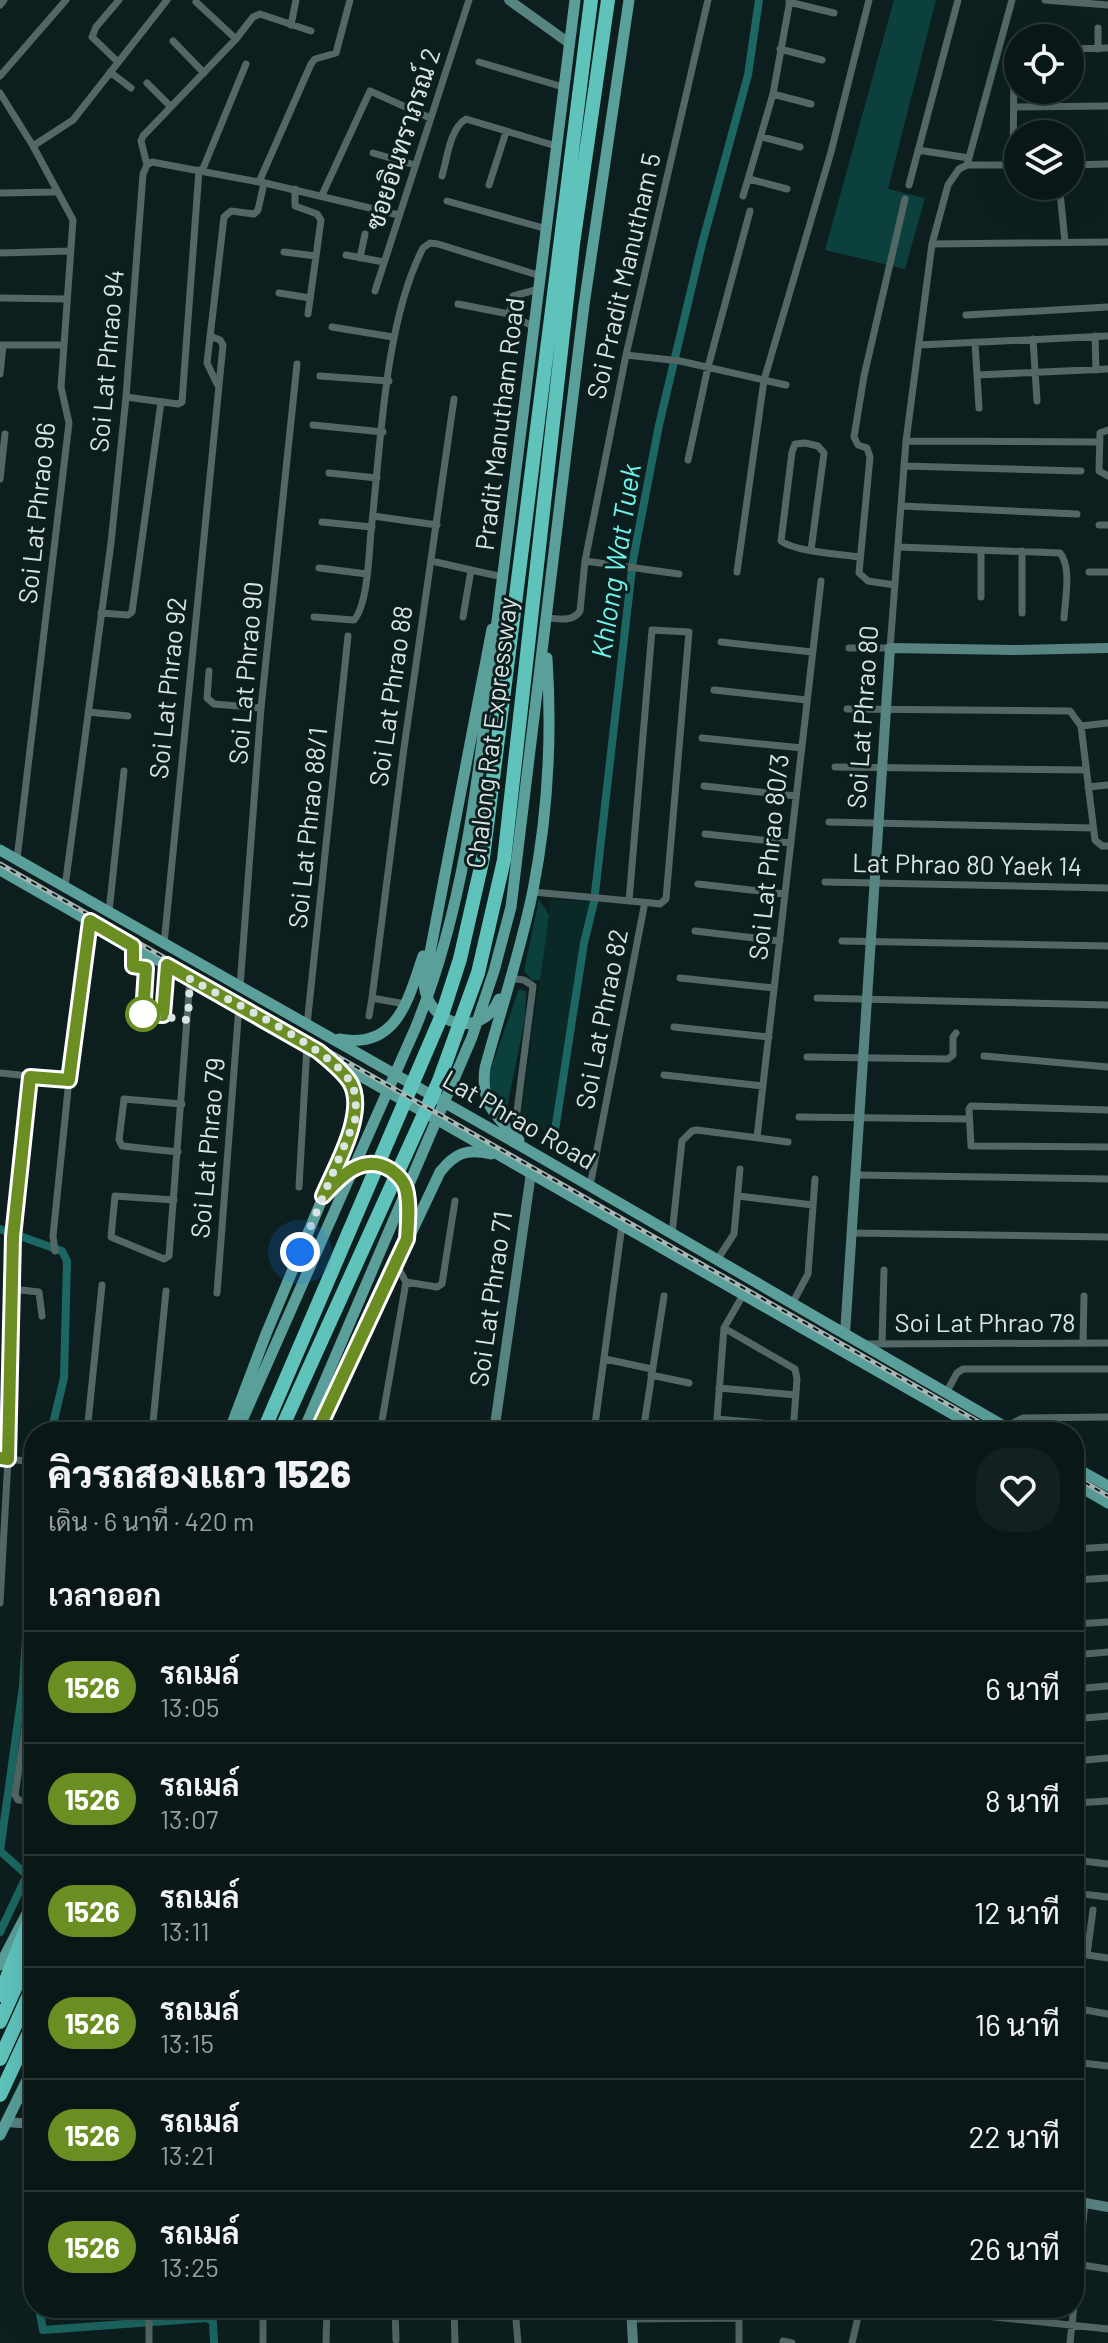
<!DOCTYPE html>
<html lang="th">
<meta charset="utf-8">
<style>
:root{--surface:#091716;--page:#12201f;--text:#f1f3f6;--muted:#999fa1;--line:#293635}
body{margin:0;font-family:Barlow,Sarabun,sans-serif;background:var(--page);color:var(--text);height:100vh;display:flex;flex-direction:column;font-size:30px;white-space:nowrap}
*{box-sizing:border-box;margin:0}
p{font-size:26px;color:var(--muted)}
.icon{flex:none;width:44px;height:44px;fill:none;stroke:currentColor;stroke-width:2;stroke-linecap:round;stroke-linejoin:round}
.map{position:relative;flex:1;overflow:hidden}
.drawer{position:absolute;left:24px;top:1422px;width:1060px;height:896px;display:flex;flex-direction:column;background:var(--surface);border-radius:32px;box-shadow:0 8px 32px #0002,0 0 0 2px var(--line)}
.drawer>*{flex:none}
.badge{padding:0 16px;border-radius:26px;font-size:28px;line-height:52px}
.tools{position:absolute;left:1004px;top:24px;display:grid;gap:16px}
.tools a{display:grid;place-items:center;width:80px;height:80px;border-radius:50%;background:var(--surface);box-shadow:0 8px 32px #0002,0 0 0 2px var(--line);font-size:40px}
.you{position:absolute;width:40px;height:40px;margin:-20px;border:6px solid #fff;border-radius:50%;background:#1a73e8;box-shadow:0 0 0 12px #1a73e833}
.map>.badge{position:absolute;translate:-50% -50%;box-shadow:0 0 0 4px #fff}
h2{padding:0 24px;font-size:30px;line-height:72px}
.round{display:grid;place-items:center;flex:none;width:84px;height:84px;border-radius:32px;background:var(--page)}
.head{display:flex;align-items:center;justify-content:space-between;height:136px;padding:0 24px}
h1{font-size:38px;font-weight:800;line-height:60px}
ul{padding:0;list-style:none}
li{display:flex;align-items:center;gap:24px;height:112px;padding:0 24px;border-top:2px solid var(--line)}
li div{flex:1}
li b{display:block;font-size:30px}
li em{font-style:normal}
li .badge{min-width:88px;font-weight:700;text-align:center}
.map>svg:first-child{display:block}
</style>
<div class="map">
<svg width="1108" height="2343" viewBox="0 0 1108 2343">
<rect width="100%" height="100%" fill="#0c1f1e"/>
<!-- built -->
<path fill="#0a2826" d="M551,899L591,902L582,938L550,1133L520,1122Z"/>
<!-- green -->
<path fill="#0c403d" d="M894,0H936L888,189L925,198L905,269L825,250Z
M539,899L549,915L540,980H532L524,971Z
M519,989L526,991L525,1019L505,1117L492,1104L489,1074Z"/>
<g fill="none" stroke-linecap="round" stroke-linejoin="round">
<!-- canal -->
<path stroke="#1c6763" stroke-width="8" d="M554,1137L584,943L594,902L633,560L659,425L702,244L748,75L759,0
M0,1229L62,1251L67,1261L64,1378L51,1432
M0,1851L23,1686L34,1509
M0,1851L27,1875L0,1932
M34,2100L27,2114L34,2274
M39,2308L43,2330L207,2318L213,2322L214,2343"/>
<!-- street -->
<path stroke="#536866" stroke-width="7" d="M1045,0L1108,5
M196,2L236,39
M789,2L834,13
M0,5L4,0
M291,25L296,0
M1098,28V49
M173,41L204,73
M780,49L822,60
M1070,49L1108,48
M118,62L92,37L96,27L119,0
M479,62L563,87
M110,72L131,88
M0,76L66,0
M147,83L171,107
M0,93L33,146L73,220L61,387L69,423L17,859
M773,94L811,104
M1016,107L1108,106
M762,137L800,147
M33,146L73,120L167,0
M918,150L969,158
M373,153L415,165
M147,165L141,141L143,136L236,39L253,17L260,14L311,31
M967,165L1012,0
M1013,165L1014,61L1018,53
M1070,165L1108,164
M202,171L246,64
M442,176C447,159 450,128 466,119L556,146
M749,179L787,189
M261,182L399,215
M489,185L506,132
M909,185L958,0
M295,189V206L317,214L321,220L308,314
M1060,192L1065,242
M0,193L55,192
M322,195L370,91L430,118
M743,196L773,94L790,0
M447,201L547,229
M932,244L1108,242
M284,252L316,256
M0,253L70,251
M346,255L384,262
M360,258L365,234
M375,291L469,0
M279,293L310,298
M0,298L66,299
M458,304L509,314
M966,315L1108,307
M332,327L393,337
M534,327L509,314L513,296L539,289
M1095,336L1096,370
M1033,339L1037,401
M975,342L979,408
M0,345H63
M919,345L1108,336
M626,355L680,361L786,385
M0,374L3,345
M977,375L1108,369
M320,376L389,381
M217,384L207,363L224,217L231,211L254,214L258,210L264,183
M126,397L178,404L182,402L199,170
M313,425L383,432
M1108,430L1100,433L1099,471L1108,476
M906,441L1099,442
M688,460L708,367L750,211
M904,466L1081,471
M329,473L377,478
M0,479L5,434
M901,506L1077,514
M373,516L437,525
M322,522L372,527
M1099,525H1108
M898,547L1060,553C1072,567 1065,600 1064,618
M811,550L824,453L818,446L805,443L795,444L792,452L781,541C796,552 840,554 860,557
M1022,551V613
M436,562L471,570
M319,568L367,574
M737,572L764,380L831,152L869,0
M1089,572H1108
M679,574L585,561L626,355L708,0
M895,585L868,581L859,573L870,457L867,448L858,445L854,437L864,376L905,199
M981,597V550
M101,613L128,615L132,612L161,402
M314,617L354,620C368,604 369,553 371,531C381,445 384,324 423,248L430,243L438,244L541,276
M463,617L471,570L503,577
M548,618C559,619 573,622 580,611L585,561
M721,642L812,652
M849,648H890L906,441L932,244L948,185L959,169L967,165H1018
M209,671L207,698L214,704L261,708
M714,690L807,700
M847,709L1070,711L1081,726L1095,840L1102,846H1108
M88,712L128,716
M1081,726L1108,723
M702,738L802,748
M835,767L1086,770
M704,786L796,796
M1088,787L1108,785
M829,822L1093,828
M705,834L791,843
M825,882L1108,888
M698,884L785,894
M65,887L111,543L126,397L143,174L147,165L152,162L259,182L311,64L315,59L336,53L350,0
M533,892L652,903L660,904L666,899L689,632L652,630L629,901
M109,912L124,771
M695,931L780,941
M842,941L1108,946
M164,944L223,345L220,340L210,336
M509,978L524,980L533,986L514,1135
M680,978L774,988
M240,987L261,708L297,364
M817,998L1108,1005
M405,1004L372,998L404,748L454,399
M369,1016L372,998
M307,1025L348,636
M674,1027L769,1037
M984,1056L1108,1067
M807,1057L948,1059L953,1055V1037L956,1033
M0,1073L69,1080
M664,1075L763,1086
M1108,1110L971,1106L969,1109L971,1146L1108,1147
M799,1117L969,1119
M757,1137L821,581
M178,1152L122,1146L119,1140L124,1099L182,1104
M855,1175L1108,1179
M590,1186L644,907
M299,1187L307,1045
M738,1196L813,1205
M174,1200L115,1196L111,1237L164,1259L169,1256L190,979
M852,1233L1108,1237
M672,1234L682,1141L692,1131L697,1130L788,1142
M55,1251L53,1236L69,1080L90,921
M717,1260L734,1234L740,1169
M406,1282L437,1287L442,1284L455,1201
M12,1289L39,1292L42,1316
M217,1293L239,1006
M792,1304L808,1274L815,1179
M724,1328L795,1369L797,1379L793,1432
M882,1343L884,1270
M1083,1343L1084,1296
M863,1344L1108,1343
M605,1359L652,1369
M651,1375L689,1383
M719,1388L796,1395
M946,1393L957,1373L963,1369H1108
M717,1419L793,1426
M1005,1427L1023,1418L1108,1417
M87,1432L102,1285
M152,1432L166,1291
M380,1432L406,1282L396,1264
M594,1432L622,1225
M643,1432L664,1296
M716,1432L724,1328L743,1295
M913,1432L957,1430L965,1421
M0,1458L34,1462
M1074,1549L1108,1547
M1074,1580L1108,1578
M0,1603L8,1459L13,1237L30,1077
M1074,1624L1108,1622
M1074,1655L1108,1652
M1074,1689L1108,1686
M27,1715L15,1795L18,1800L34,1801
M1074,1719L1108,1716
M1074,1761L1108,1758
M1074,1803L1108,1801
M1074,1860L1108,1864
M1074,1893L1108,1897
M1074,1953L1108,1958
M1087,1955L1093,1910
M1074,2008L1108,2014
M1074,2062L1108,2066
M1074,2113L1075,2099
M1076,2264L1108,2269
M395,2308L396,2340
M454,2308L455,2343
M515,2308L518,2343
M947,2312L1108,2329
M631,2319L739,2318
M783,2341L792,2343
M149,2343V2308
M263,2343V2308
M326,2343L327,2308
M739,2343V2308
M852,2343L860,2308
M1070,2343L1085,2203"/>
<!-- secondary -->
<path stroke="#578380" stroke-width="10" d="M509,0L569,43
M845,1334L890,648L1015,650L1108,648
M494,1432L531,1173
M6,2122L34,2124
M1074,2201L1108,2207
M631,2308L633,2343"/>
<!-- primary -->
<path stroke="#5a9f9a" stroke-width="11" d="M492,629L424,984C428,1027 483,1039 499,999
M0,850L528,1150L1014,1432
M0,870L984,1432
M339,1039C397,1050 408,1000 423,956
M519,1140C496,1116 480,1104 485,1068C501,1009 521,950 533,890C548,814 552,736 547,658
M329,1190C351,1166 374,1152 401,1180
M229,1432L266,1334L355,1120C357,1096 352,1080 334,1064
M237,1432L415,1029C470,896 481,747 499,605C525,403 549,202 575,0
M303,1432L472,1037L494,971L511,907L584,305L629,0
M317,1432L440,1172C455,1153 467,1148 491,1154
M1074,1467L1108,1486
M1074,1483L1108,1503
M0,1965L34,1900
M0,2135L34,2066"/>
<!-- highway -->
<path stroke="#5fc3bc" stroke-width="14" d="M263,1432L442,1015L460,959L483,858L591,0
M280,1432L439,1081L478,973L504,860L573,244L608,0
M0,1995L34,1909
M0,2022L34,1946
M0,2059L34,1984
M0,2095L34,2022"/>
<!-- rail casing -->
<g stroke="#a9b6b5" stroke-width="5">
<path id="rail" d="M0,864L996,1432
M1074,1476L1108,1496"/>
</g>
<!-- rail -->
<use href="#rail" stroke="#0c1f1e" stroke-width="2" stroke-dasharray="6" stroke-linecap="butt"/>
</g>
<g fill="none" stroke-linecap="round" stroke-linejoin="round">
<!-- line casing -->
<g stroke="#fff" stroke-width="18">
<path id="line" d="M0,1458L8,1459L13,1237L30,1077L69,1080L90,921L133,946V966L146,968L143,1014L163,1015L167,965L318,1051C329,1060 342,1070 350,1082C368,1112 335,1167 323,1196C340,1177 363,1152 391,1170C398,1175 404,1181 406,1189C410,1205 408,1223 407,1239L317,1432"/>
</g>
<!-- line -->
<use href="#line" stroke="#6b8e23" stroke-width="12"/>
<!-- walk -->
<path stroke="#d9e4e3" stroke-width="8" stroke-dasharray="0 14.4" d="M143,1014L188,1020L190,979C228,1000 332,1049 351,1083C357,1094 356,1108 355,1120L300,1252"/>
</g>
<!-- markers -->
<circle fill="#fff" stroke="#6b8e23" stroke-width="4" cx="143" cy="1014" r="16"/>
<g text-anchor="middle" stroke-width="6" stroke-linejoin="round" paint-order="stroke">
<!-- street labels -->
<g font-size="26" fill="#d9e4e3" stroke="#0c1f1e">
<text transform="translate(403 139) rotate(-72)" y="9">ซอยอินทราภรณ์ 2</text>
<text transform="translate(624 276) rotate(-77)" y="9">Soi Pradit Manutham 5</text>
<text transform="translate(107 361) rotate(-85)" y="9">Soi Lat Phrao 94</text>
<text transform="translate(500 424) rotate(-83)" y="9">Pradit Manutham Road</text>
<text transform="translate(37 513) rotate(-84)" y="9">Soi Lat Phrao 96</text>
<text transform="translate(246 673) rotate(-85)" y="9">Soi Lat Phrao 90</text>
<text transform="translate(168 688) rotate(-84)" y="9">Soi Lat Phrao 92</text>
<text transform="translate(391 696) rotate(-82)" y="9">Soi Lat Phrao 88</text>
<text transform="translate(863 717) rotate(-86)" y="9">Soi Lat Phrao 80</text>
<text transform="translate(492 733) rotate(-83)" y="9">Chalong Rat Expressway</text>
<text transform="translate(308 828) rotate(-84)" y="9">Soi Lat Phrao 88/1</text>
<text transform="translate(769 857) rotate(-84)" y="9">Soi Lat Phrao 80/3</text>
<text transform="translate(967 865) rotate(1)" y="9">Lat Phrao 80 Yaek 14</text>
<text transform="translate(602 1019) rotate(-79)" y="9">Soi Lat Phrao 82</text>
<text transform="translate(519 1120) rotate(30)" y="9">Lat Phrao Road</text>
<text transform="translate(208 1148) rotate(-85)" y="9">Soi Lat Phrao 79</text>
<text transform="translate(491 1299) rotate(-82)" y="9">Soi Lat Phrao 71</text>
<text x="985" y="1332">Soi Lat Phrao 78</text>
</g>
<!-- water labels -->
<g font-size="28" font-style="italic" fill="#6ef5ec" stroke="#0c1f1e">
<text transform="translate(616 561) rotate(-81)" y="10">Khlong Wat Tuek</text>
</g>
</g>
</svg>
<div class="tools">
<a><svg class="icon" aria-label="locate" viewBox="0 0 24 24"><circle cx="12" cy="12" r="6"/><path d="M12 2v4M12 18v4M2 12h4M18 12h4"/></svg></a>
<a><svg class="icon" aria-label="layers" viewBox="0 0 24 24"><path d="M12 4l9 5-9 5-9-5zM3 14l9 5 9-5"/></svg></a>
</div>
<div class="you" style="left:300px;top:1252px"></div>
<section class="drawer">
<div class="head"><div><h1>คิวรถสองแถว 1526</h1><p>เดิน · 6 นาที · 420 m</p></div><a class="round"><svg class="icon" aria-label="heart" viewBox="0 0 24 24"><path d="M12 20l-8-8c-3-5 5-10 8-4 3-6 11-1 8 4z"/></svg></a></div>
<h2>เวลาออก</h2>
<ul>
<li><span class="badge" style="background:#6b8e23;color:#fff">1526</span><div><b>รถเมล์</b><p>13:05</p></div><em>6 นาที</em></li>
<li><span class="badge" style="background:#6b8e23;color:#fff">1526</span><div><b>รถเมล์</b><p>13:07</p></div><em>8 นาที</em></li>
<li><span class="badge" style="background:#6b8e23;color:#fff">1526</span><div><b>รถเมล์</b><p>13:11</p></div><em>12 นาที</em></li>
<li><span class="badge" style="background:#6b8e23;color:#fff">1526</span><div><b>รถเมล์</b><p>13:15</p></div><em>16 นาที</em></li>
<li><span class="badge" style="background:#6b8e23;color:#fff">1526</span><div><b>รถเมล์</b><p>13:21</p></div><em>22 นาที</em></li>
<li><span class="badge" style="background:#6b8e23;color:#fff">1526</span><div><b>รถเมล์</b><p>13:25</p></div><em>26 นาที</em></li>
</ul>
</section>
</div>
